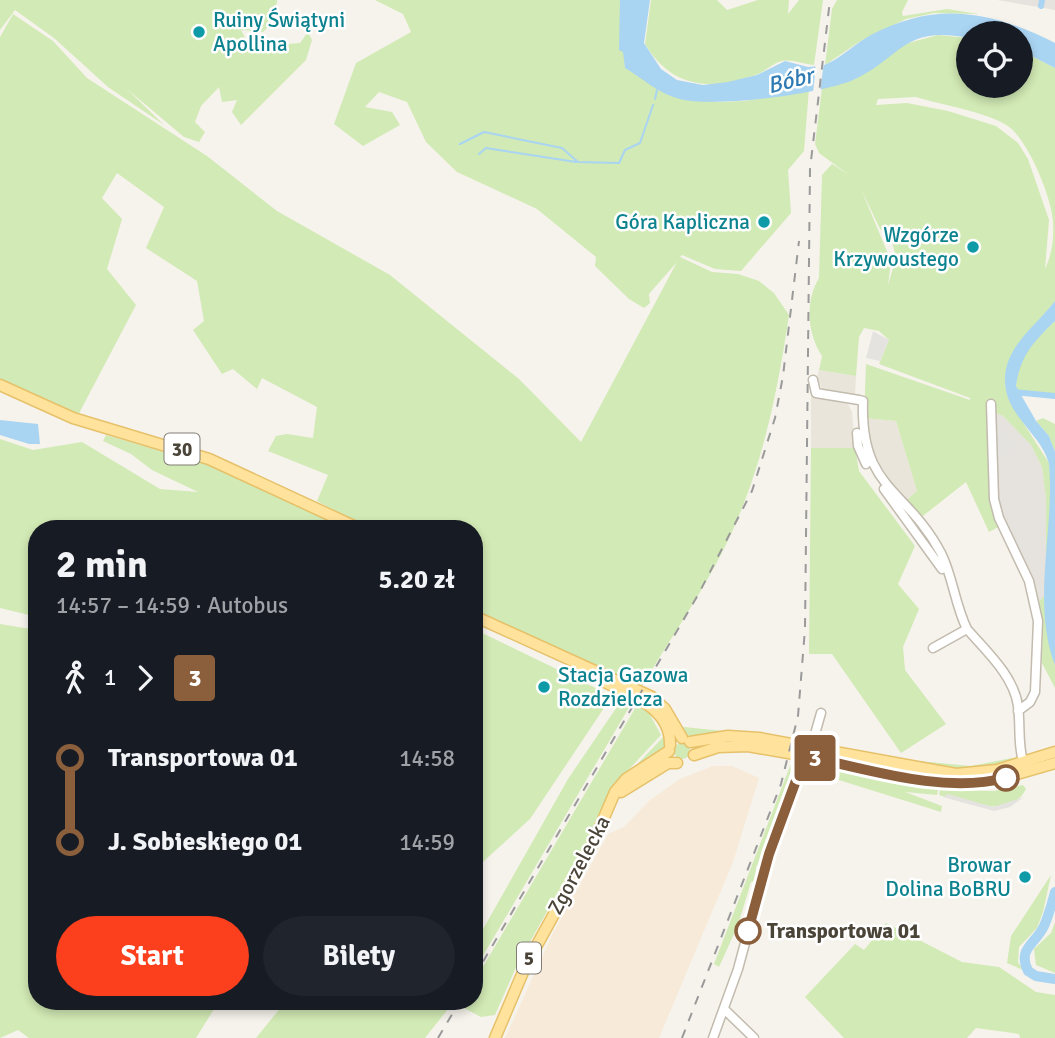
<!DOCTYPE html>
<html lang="pl">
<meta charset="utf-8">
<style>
:root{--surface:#171b24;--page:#20242c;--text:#f1f3f6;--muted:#9ea1a6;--accent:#fc3f1d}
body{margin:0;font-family:Signika,sans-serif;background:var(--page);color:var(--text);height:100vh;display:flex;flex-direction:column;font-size:26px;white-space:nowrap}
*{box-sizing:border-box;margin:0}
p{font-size:23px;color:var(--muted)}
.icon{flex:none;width:38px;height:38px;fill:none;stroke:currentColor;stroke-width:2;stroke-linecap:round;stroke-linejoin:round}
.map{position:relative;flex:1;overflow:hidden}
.panel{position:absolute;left:28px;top:520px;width:455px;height:490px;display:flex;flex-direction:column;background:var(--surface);border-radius:28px;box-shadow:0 4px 10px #0003}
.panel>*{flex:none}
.badge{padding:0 14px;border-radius:5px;font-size:24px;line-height:46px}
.tools{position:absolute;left:956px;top:21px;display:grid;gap:14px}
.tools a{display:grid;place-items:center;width:77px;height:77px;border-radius:50%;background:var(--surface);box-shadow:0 4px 10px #0003;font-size:35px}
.map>.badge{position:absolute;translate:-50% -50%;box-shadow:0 0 0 4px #fff}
.legs{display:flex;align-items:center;gap:10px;height:77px;padding:0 28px;font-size:23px}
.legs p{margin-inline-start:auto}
.headline{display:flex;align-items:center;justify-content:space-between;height:119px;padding:0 28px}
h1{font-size:38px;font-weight:700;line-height:52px}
.cta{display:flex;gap:14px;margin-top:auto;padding:14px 28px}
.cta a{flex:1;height:80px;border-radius:42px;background:var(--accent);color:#fff;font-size:28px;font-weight:700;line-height:80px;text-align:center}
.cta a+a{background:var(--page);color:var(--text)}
ul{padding:0 28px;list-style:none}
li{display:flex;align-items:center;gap:24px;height:84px;font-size:26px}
li i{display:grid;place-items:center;width:10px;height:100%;margin:0 9px;background:currentColor}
li i::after{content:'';width:18px;height:18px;margin:-9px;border:5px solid;border-radius:50%;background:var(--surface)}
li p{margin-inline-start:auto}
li:first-child i{background:linear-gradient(#0000 50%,currentColor 0)}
li:last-child i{background:linear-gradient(currentColor 50%,#0000 0)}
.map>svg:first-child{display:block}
</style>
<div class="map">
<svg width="1055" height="1038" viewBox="0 0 1055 1038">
<rect width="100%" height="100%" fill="#f6f3ec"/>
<!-- residential -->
<path fill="#eae5da" d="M819,370L856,376L855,395L824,392L817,378Z
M811,396L848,404L852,412L855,448H811Z
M864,418L896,421L917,491L904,502L878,473Z"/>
<!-- commercial -->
<path fill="#f7ead8" d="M713,766H732L759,778L733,862L659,1038H505L553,933L608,834L624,827L650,800L680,779Z"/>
<!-- industrial -->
<path fill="#e6e2dd" d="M997,0H1055V10L1044,8Z
M993,412L1003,416L1031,445L1042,467L1046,499V595L1037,603L1033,580L1016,546V541L1003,520L997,498Z"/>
<!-- green -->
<path fill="#d2eab5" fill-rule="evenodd" d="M0,0H277L275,20L263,32L241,30L250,47L300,43L308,32L312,40L306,60L241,125L232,112L237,100L222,102L219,87L201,106L195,122L205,132L199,142L184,137L127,89L164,125L108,87L54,38L15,10L0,30Z
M375,0H620L625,68L632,72L717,102L745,101L809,89L804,151L788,170L791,213L741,271L715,269L682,255L680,257L712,272L738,274L759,281L774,293L789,315C779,382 767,445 742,508C718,571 676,629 642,686L625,675L624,680L474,610V528H367L317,501L328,475L268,451L276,436L287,434L313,438L317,407L262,378L257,389L233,369L222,374L193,330L204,321L197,281L146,248L164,207L117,173L102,198L122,219L107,269L136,305L76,419L0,385V37L13,14L53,41L87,78L207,156L277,211L390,275L519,379L581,442L677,262L649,294L650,303L644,308L629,299L595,266L596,257L537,209L457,172L426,142L407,102L379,92L365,107L392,112L400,125L363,146L334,124L356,63L411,32L403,14Z
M651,0H717L727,10L758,0H789L788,14L799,0H823L814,65C804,64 791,59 782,61C773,63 767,70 758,74C712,92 671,88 645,44Z
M837,0H908L902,12L903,16L947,9L979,14L934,13L906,19L859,42L825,65L832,9Z
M938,35L968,38V86H1020V50L1055,68V301C1031,332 992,358 1010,402L1049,463L1054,511L1047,623L1055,665V688L1042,663L1043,620L1037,603L1046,595V499L1042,467L1031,445L1003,416L988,410C988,450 985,488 998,527L989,532L966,482L919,519L904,502L917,491L896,421L864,418L866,364L970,400V398L879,364L889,340L879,331L864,328L859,337L856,376L819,370L822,356C807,333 805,301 819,278L822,175L832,164L849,175L819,153L815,144L822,88L855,79L901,45ZM916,97C942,105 987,112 1008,126C1028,140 1052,198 1053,222C1054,239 1052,254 1045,269L1049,220L1028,159L1018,143L996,126L948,111L907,103L876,105L878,99ZM861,189L880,229L891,237L896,258L888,285L891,261Z
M1055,321V396L1017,392C1011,361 1035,340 1055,321Z
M1043,418L1055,424V452L1049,436L1036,421Z
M106,435L212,466L327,519L340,528H37V617L0,608V439L33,450L82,442L160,489L198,492L152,470L131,454L103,441Z
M811,448H855L859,471L915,546L898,584L919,609L903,647L905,670L946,724L901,753L832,654H809Z
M0,624L37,630V1001H219L196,1038H29L18,1030L0,1038Z
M474,629L612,696L530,819L474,870Z
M623,698L631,704L474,971V945L568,779Z
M637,705L648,711L661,735L618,781L589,841L587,840L517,965L495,1015L481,1017L460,1006L463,1001H474V982Z
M684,727L723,731L721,734L696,740L678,729Z
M666,734L664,752L625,777Z
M674 751a8 8 0 1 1 16 0a8 8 0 1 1-16 0Z
M1017,757C997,778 934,767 908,763L909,760L971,766Z
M792,761L796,768L766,852L756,867L755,881L751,882L738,925L719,967L714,964Z
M815,764L938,790L937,795L905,792L942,806L941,812L807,770Z
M838,767L942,785L1004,784V787L942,788Z
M1023,785L1026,789C1012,819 962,803 939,795L940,790L994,791Z
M1051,875L1043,912L1037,928L1019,947L1018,962L1023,970L1007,963L1011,936Z
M1055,922V973L1036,965L1034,949L1051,933Z
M886,923L962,962L999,967L1036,992L1055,995V1038H1020L1019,1034L976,1028L967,1038H844L805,997L855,944L864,950Z
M286,1001H397L448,1009L425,1038H256Z"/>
<!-- parking -->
<path fill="#e5e3e0" d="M873,331L889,340L880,361L866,358Z
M993,421L1000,423L1016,448L1011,453L995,455Z
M948,794L993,807L1024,797L1010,807L994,811L943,797Z"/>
<!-- water -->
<path fill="#a9d4f2" d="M620,0H650L644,43L661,69L677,80L703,85L728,82L757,75L785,61L808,67L822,66C839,60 854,44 871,35C936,0 992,11 1055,43V68L1020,50V33H968V38C902,25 901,59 853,80C821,94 714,108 680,99C657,93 644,79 625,68L623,52L619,50Z
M1055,301V321C1034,341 1020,356 1016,386L1036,421L1049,436L1055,452V665C1031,602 1055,529 1049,464C1041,433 1005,416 1005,380C1005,346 1036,326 1055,301Z
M0,420L38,424L40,444H29L0,435Z"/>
<!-- pier -->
<path fill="#f6f3ec" d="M824,62L820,92L813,93L816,63Z"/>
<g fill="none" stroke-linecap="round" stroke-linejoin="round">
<!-- stream -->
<path stroke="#a9d4f2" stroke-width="2" d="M655,99L657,90
M460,144L484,132L562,148L578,162L619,163L625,150L640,143L653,105
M479,154L486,148L576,162"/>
<!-- canal -->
<path stroke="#a9d4f2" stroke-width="6" d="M1041,6L1042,0
M1013,392L1055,396"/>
<!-- river -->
<path stroke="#a9d4f2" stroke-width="10" d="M1055,892C1052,903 1049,915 1044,926C1036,944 1017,948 1028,971L1036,976L1055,979"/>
<!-- minor casing -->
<g stroke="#c2bbae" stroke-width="11">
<path id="minor" d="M813,380L816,393L859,400
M859,400L863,401C860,490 906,487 941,553C953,577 955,605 967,629
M991,404L994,499L999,518L1029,581L1038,621L1035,692L1030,702L1018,711
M857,433L858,446L866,464
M884,489L942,569
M933,648L967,629C986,651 1014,676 1018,706C1021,729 1017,742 1024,766
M811,748L821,713
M724,1009L754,1038
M713,1038L738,969L769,854L809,751"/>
</g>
<!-- major casing -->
<g stroke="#e6c16a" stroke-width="13">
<path id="major" d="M0,385L73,418L209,459L358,528
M474,616L652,697L665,709L682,738
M605,682C632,696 671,708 670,745
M690,742L728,736L759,738L956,774L997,770L1055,752
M694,755L718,747L748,746L959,783L993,781L1055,763
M621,792L668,763H677
M495,1038L526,965L593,843L615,792L626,779L669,751"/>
</g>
<!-- minor -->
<use href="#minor" stroke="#fff" stroke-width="8"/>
<!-- major -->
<use href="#major" stroke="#ffe39c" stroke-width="10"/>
<!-- rail -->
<path stroke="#9a9a9a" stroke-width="2" stroke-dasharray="9 9" stroke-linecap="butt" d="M474,977L698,595L752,491L775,418L783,376L799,241
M438,1038L460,1001
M682,1038L781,784L798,716L805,629L810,169L830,0"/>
</g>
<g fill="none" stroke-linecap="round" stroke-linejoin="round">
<!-- line-1 casing -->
<g stroke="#fff" stroke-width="16">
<path id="line-1" d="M748,931L769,854L805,756C868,769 942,794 1006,778"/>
</g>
<!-- line-1 -->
<use href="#line-1" stroke="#8b5e3c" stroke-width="10"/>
</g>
<!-- markers -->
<g fill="#0f9aa8" stroke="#fff" stroke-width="2.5">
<circle cx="199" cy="32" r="7"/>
<circle cx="764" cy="222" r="7"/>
<circle cx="973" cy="247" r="7"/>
<circle cx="544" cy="687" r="7"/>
<circle cx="1025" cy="877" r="7"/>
</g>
<g fill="#fff" stroke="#8b5e3c" stroke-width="3.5">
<circle cx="1006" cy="778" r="12"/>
<circle cx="748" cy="931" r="12"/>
</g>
<g text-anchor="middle" stroke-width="5" stroke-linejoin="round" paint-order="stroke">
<!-- shield labels -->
<g fill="#fff" stroke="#817c74" stroke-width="2">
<rect x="164.5" y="433.5" width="35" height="31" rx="5"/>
<rect x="517" y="942.5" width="24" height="31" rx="5"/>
</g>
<g font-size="19" font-weight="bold" fill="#4b4439">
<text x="182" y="456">30</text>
<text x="529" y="965">5</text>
</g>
<!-- culture labels -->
<g font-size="21" fill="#0d838f" stroke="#fff" text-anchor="end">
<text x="213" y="27" text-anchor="start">Ruiny Świątyni<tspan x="213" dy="24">Apollina</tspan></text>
<text x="750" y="229">Góra Kapliczna</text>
<text x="959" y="242">Wzgórze<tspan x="959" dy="24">Krzywoustego</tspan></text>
<text x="558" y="682" text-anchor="start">Stacja Gazowa<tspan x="558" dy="24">Rozdzielcza</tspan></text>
<text x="1011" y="872">Browar<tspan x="1011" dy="24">Dolina BoBRU</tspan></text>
</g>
<!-- street labels -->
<g font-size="21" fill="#4b4439" stroke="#fff">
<text transform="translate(579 865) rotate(-62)" y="7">Zgorzelecka</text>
</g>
<!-- stop labels -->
<g font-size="21" font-weight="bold" fill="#4b4439" stroke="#fff" text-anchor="start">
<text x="767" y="938">Transportowa 01</text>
</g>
<!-- water labels -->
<g font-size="23" font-style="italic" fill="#2e7ab2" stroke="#fff">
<text transform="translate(790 80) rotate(-14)" y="8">Bóbr</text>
</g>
</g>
</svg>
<div class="tools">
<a><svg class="icon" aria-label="locate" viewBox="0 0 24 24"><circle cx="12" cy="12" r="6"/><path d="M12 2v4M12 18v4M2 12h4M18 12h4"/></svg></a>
</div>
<b class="badge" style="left:815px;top:758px;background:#8b5e3c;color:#fff">3</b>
<section class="panel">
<div class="headline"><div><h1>2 min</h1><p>14:57 – 14:59 · Autobus</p></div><b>5.20 zł</b></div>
<div class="legs"><svg class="icon" aria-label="walk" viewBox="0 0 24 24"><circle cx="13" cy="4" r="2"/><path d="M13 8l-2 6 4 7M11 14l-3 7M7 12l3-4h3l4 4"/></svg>1<svg class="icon" aria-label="forward" viewBox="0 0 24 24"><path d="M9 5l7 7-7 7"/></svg><b class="badge" style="background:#8b5e3c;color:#fff">3</b></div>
<ul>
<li><i style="color:#8b5e3c"></i><b>Transportowa 01</b><p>14:58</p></li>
<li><i style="color:#8b5e3c"></i><b>J. Sobieskiego 01</b><p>14:59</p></li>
</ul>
<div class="cta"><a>Start</a><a>Bilety</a></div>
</section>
</div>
